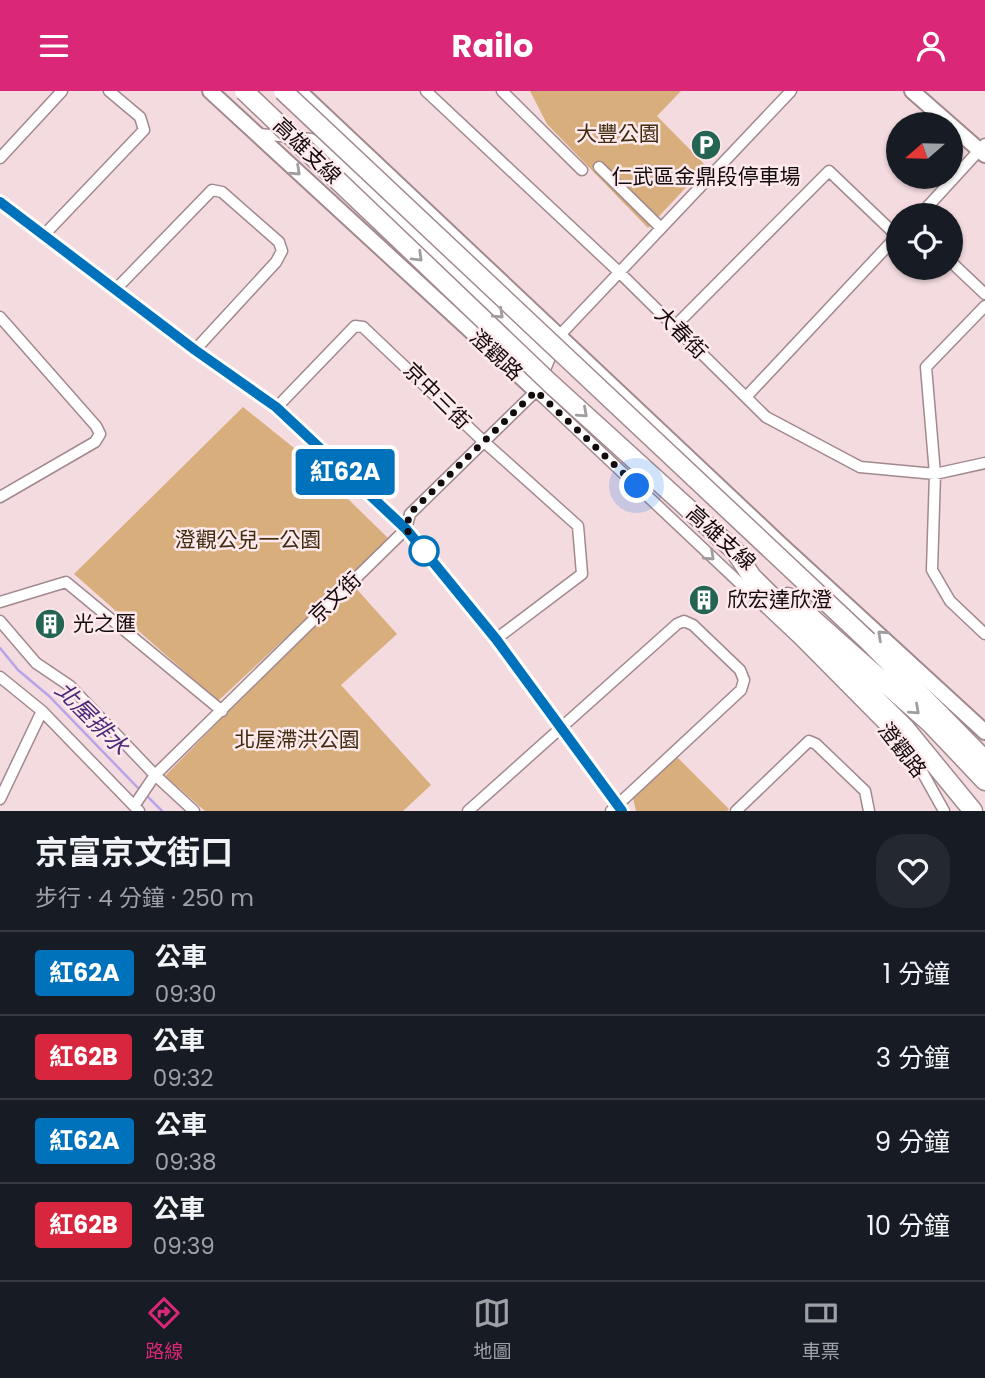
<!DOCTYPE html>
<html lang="zh-TW">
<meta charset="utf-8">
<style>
:root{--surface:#171b24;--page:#242831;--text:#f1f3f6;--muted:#9ea1a6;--line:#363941;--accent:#db2777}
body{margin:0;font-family:Poppins,"Noto Sans TC",sans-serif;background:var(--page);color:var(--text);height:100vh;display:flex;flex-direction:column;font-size:26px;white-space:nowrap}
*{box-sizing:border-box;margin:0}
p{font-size:23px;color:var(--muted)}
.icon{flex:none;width:38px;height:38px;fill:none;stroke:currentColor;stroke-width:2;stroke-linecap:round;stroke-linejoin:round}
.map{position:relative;height:720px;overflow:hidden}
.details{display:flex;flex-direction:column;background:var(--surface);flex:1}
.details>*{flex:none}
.badge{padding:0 14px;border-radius:5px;font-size:24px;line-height:46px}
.needle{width:46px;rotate:250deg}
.controls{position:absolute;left:886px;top:21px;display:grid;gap:14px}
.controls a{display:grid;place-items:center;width:77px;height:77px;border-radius:50%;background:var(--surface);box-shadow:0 2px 5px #0004;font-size:35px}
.you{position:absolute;width:35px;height:35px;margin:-18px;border:5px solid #fff;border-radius:50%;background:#1a73e8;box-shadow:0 0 0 10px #1a73e833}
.map>.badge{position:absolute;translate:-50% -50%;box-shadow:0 0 0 4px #fff}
.round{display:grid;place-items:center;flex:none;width:74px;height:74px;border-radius:28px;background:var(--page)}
.head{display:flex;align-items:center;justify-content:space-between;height:119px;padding:0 35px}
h1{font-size:33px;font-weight:700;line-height:52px}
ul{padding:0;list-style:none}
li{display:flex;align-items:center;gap:21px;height:84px;padding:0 35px;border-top:2px solid var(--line)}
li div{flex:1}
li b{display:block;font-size:26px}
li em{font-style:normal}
li .badge{min-width:77px;font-weight:700;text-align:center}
header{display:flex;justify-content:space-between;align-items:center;height:91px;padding:0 35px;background:var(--accent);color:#fff;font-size:32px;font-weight:700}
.menu{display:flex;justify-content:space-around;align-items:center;height:98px;border-top:2px solid var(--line);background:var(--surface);font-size:19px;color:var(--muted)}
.menu a{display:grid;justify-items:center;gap:4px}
.menu .current{color:var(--accent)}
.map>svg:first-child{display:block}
</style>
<header><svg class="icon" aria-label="menu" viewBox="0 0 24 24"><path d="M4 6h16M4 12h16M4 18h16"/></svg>Railo<svg class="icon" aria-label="person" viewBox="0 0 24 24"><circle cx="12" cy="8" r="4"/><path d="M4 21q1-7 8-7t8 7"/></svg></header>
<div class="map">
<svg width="985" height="720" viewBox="0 0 985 720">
<rect width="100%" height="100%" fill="#f4dbe0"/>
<!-- green -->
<path fill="#d8ae7c" d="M530,0H681L657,25L706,75L648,137L547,33Z
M243,316L304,365L390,449L218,610L74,483Z
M353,494L397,543L341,594L431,694L403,720H205L165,685Z
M677,666L729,718L727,720H636L633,707Z"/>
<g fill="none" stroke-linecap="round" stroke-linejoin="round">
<!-- stream -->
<path stroke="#b8a3e8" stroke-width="2.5" d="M0,557L18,579L49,605L140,699
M145,703L162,720"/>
<!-- street casing -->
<g stroke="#a1898e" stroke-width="13">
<path id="street" d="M426,0L619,181L766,326L860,376L935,383L985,372
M502,0L582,79
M259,43L311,48L321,54L548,270
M0,67L62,0
M599,76L661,137
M0,111L195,259L277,316L406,438L496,548L622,720
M920,124L985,53
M43,145L144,39L140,26L109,0
M950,170L985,203
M115,199L212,99L222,101L279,151L282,160L276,171L195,259
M985,215L926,276L935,383L932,479L950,510L985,543
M0,226L96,335L100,343L95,351L0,406
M675,235L829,80L897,145L746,306
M536,300L798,547L898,648L920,677L944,720
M277,316L355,235L363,236L482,349L578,435L582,483L496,548
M0,511L66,491L222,620
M0,530L36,572L70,595L155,684L194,720
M0,586L42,620L139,720
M0,708L42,620
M134,715L155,684L406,438L410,423L536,300L559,245L791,0
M468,720L677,533L684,530L693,534L740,579L744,589L741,599L611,720
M736,720L809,650L816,653L865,700L869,720"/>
</g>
<!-- secondary casing -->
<g stroke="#a1898e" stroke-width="18">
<path id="secondary" d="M210,0L536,300
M299,0L778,451L985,641
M912,0L985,64"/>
</g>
<!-- highway casing -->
<g stroke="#a1898e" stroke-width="21">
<path id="highway" d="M735,460L752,486L905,637L973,720
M788,506L931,633L985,690
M868,550L985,669"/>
</g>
<!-- street -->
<use href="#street" stroke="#fff" stroke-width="10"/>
<!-- secondary -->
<use href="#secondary" stroke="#fff" stroke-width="14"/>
<!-- highway -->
<use href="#highway" stroke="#fff" stroke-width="18"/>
<!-- highway-bridge casing -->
<g stroke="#a1898e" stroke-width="21" stroke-linecap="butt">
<path id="highway-bridge" d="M244,0L550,292L735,460
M283,0L868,550"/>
</g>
<!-- highway-bridge -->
<use href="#highway-bridge" stroke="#fff" stroke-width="18"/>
</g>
<!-- one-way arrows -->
<defs><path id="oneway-chevron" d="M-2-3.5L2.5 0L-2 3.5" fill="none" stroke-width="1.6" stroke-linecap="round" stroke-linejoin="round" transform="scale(1.75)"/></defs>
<g stroke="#a19d9e">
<use href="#oneway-chevron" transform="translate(296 80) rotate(43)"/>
<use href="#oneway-chevron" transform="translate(418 166) rotate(44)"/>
<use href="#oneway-chevron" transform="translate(499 223) rotate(43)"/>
<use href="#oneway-chevron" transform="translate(583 322) rotate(42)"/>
<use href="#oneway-chevron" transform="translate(710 465) rotate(43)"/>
<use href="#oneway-chevron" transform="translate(882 544) rotate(-137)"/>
<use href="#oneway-chevron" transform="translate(915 619) rotate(42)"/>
</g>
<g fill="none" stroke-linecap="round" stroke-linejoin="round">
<!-- line casing -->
<g stroke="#fff" stroke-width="16">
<path id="line" d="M0,111L195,259L276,316L406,438L496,548L622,720"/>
</g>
<!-- line -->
<use href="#line" stroke="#0072bc" stroke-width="10"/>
<!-- walk -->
<path stroke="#130b0c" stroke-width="7" stroke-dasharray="0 12.6" d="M424,460L406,438L410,422L536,300L637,395"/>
</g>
<!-- icons -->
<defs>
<g id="parking-disc" transform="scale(1.575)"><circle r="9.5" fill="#246452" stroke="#fee9ed"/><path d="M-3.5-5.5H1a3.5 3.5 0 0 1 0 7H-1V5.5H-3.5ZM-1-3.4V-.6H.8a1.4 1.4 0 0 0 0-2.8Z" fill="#fff"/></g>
<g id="building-disc" transform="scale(1.575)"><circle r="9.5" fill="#246452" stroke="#fee9ed"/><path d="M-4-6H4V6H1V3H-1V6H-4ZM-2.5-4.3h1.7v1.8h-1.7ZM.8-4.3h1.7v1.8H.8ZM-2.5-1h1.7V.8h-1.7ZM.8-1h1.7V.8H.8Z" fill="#fff"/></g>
</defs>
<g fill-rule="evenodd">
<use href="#parking-disc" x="706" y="54"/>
<use href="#building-disc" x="704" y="509"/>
<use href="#building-disc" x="50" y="533"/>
</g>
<!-- markers -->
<circle fill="#fff" stroke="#0072bc" stroke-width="3.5" cx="424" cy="460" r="14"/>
<g text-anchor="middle" stroke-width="5" stroke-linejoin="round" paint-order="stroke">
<!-- park labels -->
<g font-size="21" fill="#412c10" stroke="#fee9ed">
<text x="618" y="50">大豐公園</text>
<text x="248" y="456">澄觀公兒一公園</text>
<text x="297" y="656">北屋滯洪公園</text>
</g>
<!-- street labels -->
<g font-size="21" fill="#130b0c" stroke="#fee9ed">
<text transform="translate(307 60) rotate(44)" y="7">高雄支線</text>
<text transform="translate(681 242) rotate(45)" y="7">大春街</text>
<text transform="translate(496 264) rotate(43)" y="7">澄觀路</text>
<text transform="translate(437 305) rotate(45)" y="7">京中三街</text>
<text transform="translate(721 447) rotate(42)" y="7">高雄支線</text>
<text transform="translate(335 507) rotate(-44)" y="7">京文街</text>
<text transform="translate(902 659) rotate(52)" y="7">澄觀路</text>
</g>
<!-- poi labels -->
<g font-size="21" fill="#130b0c" stroke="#fee9ed" text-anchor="start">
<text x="706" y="93" text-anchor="middle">仁武區金鼎段停車場</text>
<text x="727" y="516">欣宏達欣澄</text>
<text x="73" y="540">光之匯</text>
</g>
<!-- water labels -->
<g font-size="23" font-style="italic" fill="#492a79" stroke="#fee9ed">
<text transform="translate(92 627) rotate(45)" y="8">北屋排水</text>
</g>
</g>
</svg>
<div class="controls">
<a><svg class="needle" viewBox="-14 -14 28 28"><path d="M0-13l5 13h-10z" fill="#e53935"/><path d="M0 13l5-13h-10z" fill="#9ea1a6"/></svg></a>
<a><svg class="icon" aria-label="locate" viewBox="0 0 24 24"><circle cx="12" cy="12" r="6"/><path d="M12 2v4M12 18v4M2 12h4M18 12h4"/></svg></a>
</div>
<div class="you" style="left:637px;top:395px"></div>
<b class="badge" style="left:345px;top:381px;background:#0072bc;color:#fff">紅62A</b>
</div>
<section class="details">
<div class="head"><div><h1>京富京文街口</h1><p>步行 · 4 分鐘 · 250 m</p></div><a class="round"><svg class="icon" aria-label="heart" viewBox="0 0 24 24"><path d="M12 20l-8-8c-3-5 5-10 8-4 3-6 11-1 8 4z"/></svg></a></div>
<ul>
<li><span class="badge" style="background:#0072bc;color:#fff">紅62A</span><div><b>公車</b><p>09:30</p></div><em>1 分鐘</em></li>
<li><span class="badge" style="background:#d7263d;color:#fff">紅62B</span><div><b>公車</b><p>09:32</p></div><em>3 分鐘</em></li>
<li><span class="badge" style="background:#0072bc;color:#fff">紅62A</span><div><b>公車</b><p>09:38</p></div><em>9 分鐘</em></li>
<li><span class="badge" style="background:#d7263d;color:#fff">紅62B</span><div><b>公車</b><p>09:39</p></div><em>10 分鐘</em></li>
</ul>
</section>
<nav class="menu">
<a class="current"><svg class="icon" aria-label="directions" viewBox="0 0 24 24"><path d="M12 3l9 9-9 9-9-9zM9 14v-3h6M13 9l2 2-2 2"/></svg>路線</a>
<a><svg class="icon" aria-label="map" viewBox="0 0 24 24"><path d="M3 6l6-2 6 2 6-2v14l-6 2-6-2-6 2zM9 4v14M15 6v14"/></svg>地圖</a>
<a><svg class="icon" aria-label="tickets" viewBox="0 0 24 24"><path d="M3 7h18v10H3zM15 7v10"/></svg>車票</a>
</nav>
